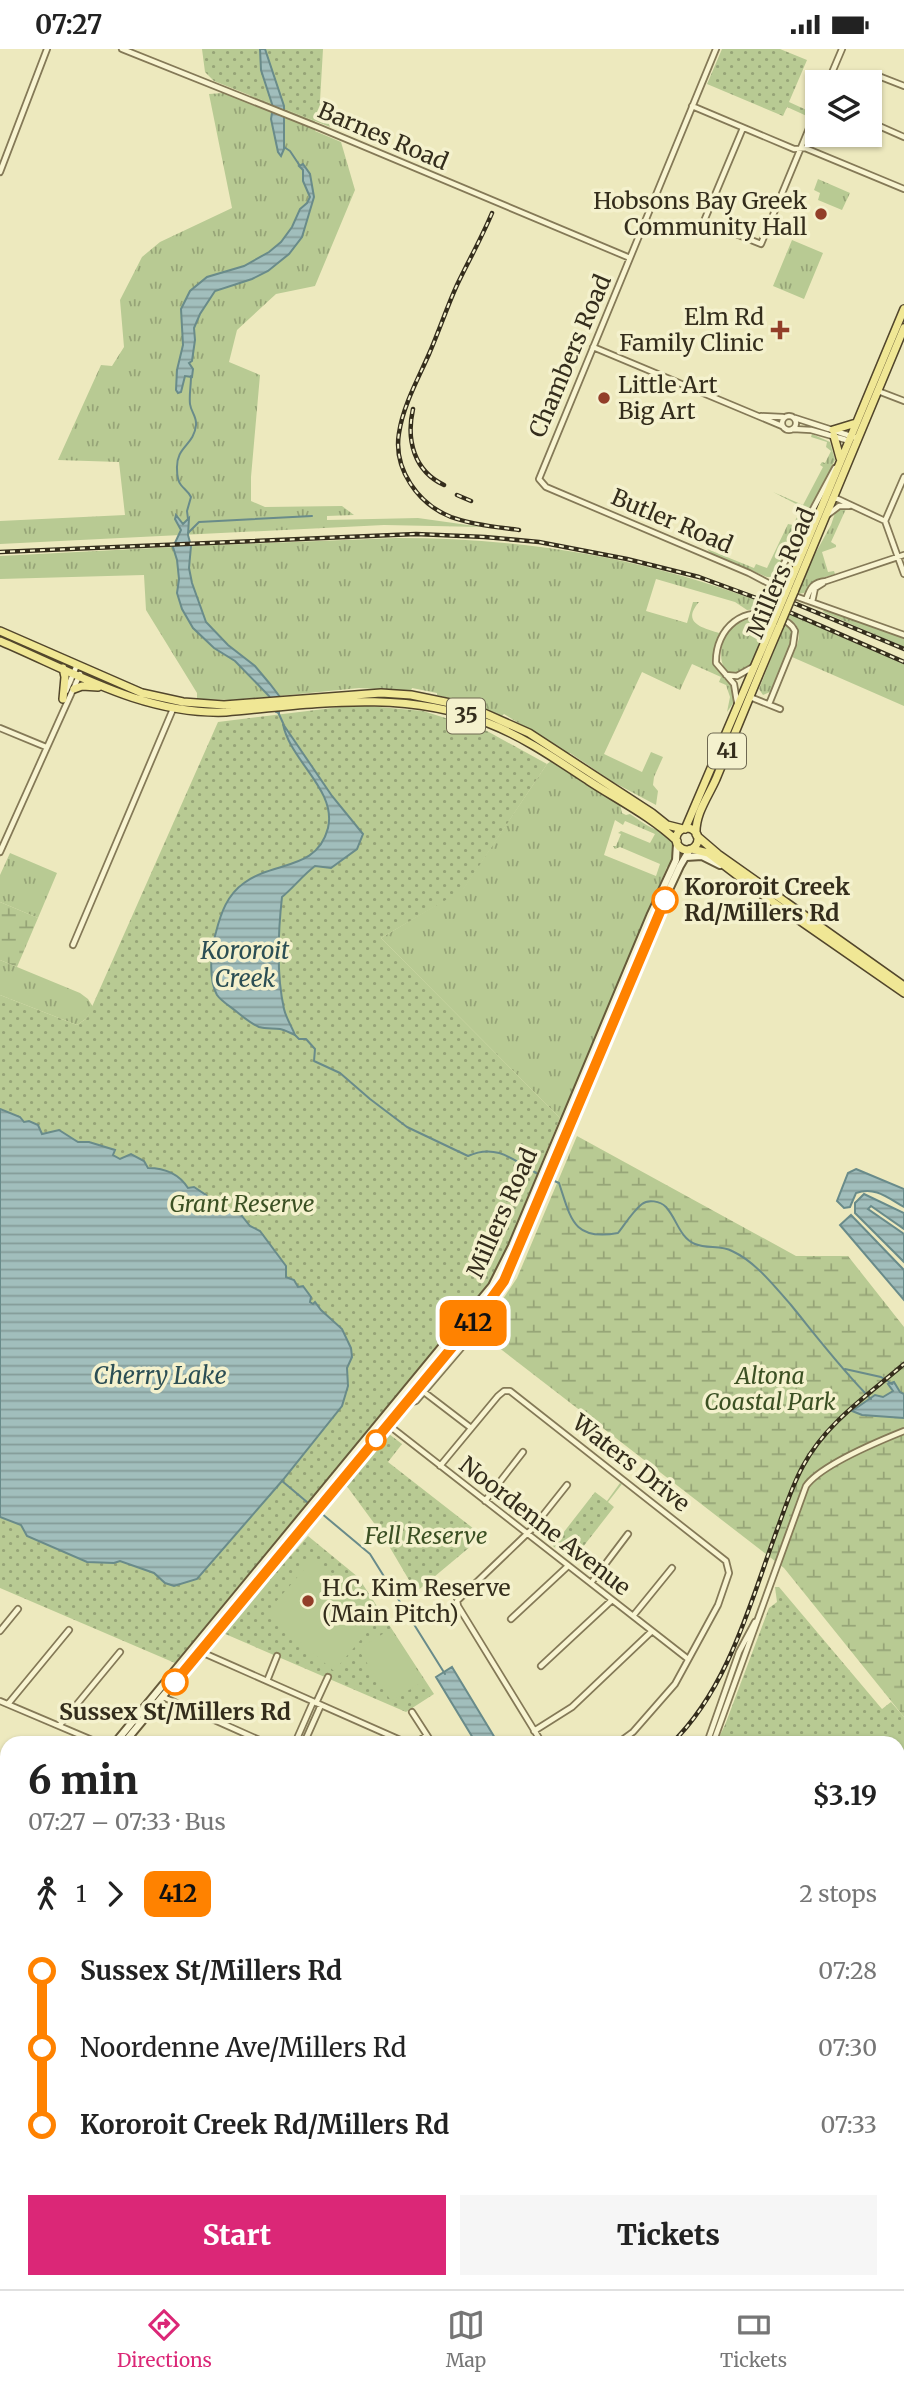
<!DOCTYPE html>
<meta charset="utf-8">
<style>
:root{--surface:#fff;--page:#f6f6f6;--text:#222;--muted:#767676;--line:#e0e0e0;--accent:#db2777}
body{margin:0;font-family:Merriweather,serif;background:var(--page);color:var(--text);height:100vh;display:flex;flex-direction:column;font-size:26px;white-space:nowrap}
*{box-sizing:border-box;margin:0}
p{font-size:23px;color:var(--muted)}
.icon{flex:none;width:38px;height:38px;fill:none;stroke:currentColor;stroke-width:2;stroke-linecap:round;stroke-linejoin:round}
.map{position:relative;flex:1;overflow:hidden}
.sheet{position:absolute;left:0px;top:1687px;width:905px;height:553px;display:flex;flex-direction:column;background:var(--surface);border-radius:21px 21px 0 0;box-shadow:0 2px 5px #0004}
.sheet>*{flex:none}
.badge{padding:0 14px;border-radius:10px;font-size:24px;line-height:46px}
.tools{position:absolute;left:805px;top:21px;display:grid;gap:14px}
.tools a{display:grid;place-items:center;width:77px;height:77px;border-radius:0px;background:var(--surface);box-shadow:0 2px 5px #0004;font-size:35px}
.map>.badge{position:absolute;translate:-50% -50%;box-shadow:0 0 0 4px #fff}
.legs{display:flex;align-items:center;gap:10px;height:77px;padding:0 28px;font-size:23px}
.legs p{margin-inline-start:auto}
.headline{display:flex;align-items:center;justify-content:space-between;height:119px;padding:0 28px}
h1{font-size:38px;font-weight:800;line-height:52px}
.action{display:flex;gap:14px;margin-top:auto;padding:14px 28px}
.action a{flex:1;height:80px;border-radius:0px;background:var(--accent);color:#fff;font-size:28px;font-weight:800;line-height:80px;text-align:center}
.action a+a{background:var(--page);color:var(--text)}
ul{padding:0 28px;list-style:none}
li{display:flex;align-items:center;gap:24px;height:77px;font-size:26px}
li i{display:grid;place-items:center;width:10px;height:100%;margin:0 9px;background:currentColor}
li i::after{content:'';width:18px;height:18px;margin:-9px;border:5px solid;border-radius:50%;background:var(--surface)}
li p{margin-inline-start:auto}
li:first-child i{background:linear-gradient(#0000 50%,currentColor 0)}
li:last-child i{background:linear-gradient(currentColor 50%,#0000 0)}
.status{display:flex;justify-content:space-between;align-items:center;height:49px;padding:0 35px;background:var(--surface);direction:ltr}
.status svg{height:19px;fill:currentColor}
.dock{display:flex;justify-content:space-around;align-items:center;height:98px;border-top:2px solid var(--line);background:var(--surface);font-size:19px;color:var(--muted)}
.dock a{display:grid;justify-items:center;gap:4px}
.dock .on{color:var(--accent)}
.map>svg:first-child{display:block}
</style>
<div class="status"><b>07:27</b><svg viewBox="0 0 49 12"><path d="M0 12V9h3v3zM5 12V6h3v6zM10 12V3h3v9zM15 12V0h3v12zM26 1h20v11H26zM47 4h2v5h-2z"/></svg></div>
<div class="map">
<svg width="904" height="2240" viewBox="0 0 904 2240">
<defs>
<pattern id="grass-tufts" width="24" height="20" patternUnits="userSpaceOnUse" patternTransform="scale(1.75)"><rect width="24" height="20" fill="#b8ca93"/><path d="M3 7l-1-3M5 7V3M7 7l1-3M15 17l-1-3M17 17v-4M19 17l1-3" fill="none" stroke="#96a477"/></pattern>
<pattern id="wetland-marsh" width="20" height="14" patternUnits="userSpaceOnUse" patternTransform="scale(1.75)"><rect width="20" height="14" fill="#b8ca93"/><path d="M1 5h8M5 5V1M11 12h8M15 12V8" fill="none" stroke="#96a477"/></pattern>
<pattern id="park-dots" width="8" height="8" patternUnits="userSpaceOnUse" patternTransform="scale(1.75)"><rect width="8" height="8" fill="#b8ca93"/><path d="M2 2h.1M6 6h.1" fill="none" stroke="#96a477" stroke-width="1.8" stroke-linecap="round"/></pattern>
<pattern id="water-rules" width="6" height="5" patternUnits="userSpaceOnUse" patternTransform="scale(1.75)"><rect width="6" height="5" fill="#a1bebc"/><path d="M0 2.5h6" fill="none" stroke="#849b98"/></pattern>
</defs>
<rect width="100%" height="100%" fill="#ede9be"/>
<!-- grass -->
<path fill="url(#grass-tufts)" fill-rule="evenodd" d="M223,44L251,54L250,46L315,72V82L341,93L355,141L315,237L276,245L237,281L229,313L260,326L251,428V452L265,458L342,457L354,466L327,467V471L418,469L482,478L384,476L0,495V472L125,466L119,413L58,411L101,316L112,317L124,298L120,251L142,208L160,193L232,159L209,45Z
M818,130L850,144L842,161L818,151L820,144L814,141Z
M792,191L823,204L804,250L773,237Z
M812,385L830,393L835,411L774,528H767L712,505L707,500L754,519L756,515L767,519L788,475L793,476L800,462L797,460L798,456L773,443L803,456L823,418L820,416L822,413L825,414L831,402L826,398L827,393L811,388Z
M846,460L831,493L836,496V498L822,503L828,523L834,522L835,525L813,532L804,544L798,545L810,514L831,476L835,464L839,461Z
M396,489C528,489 653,510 776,559L774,563L757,560L747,561L735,553L656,530L646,562L687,574L693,553H699C680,575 705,579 719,584C720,595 711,605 716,617C722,631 731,628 736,650L727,663L730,648L726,636L719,633L721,628L692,615L680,641L642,623L604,705L642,723L651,703L663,708L654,728L653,736L658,742L656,756L613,733L570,704L568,705L504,665L502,667L461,652L437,646V644L412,639L411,642L359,639L279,647L255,617L228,596L206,573L192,534L189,519L191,497Z
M173,498L177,511L179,530L177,544L182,560L193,579L221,604L235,612L269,648L231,651L197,650V644L146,561L144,526L0,530V507Z
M824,561L867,574L904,590V598L823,563Z
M789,565L904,615V657L792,608C799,593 805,579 788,569Z
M757,566L772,568C767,579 757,610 750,618C720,651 701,578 757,566Z
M785,574L792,582L793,588L770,643L763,646L759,640Z
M551,712L620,755L622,764L626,766L630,765C638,770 646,777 655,780C673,788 679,795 671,816L667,818L561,1070L381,889L463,840L547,715ZM615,771L623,776L625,772L655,785L650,794L621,782L618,784L621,785L616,797H613L615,800L620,798L660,815L656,827L604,806Z
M10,804L57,824L38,869L0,853V826Z
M0,911L80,944L88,950L93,958L87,969L77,976L0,946Z"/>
<!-- wetland -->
<path fill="url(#wetland-marsh)" d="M0,853L38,869L17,918L0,911Z
M577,1087L796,1207H848L904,1278V1668L784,1519L480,1284L517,1229Z"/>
<!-- park -->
<path fill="url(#park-dots)" d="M202,0H323L320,52L330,78L214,32L205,23Z
M722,0H780L807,11L789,53L811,63L809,68L787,58L783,67L707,35Z
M357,656L423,662L487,682L547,715L463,841L381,889L560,1069L505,1203L490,1234L175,1614L0,1539V946L77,976L87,969L218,673Z
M389,1385L402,1395L388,1413L483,1487L416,1543L382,1485L346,1436Z
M620,1434L622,1435L608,1453L614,1458L572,1512L553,1497L595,1443L607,1452Z
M308,1487L358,1528L434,1645L406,1663L223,1584Z
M775,1538H779L882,1660L891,1653L904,1668V1819L898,1818V1694H716L725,1676L769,1559L777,1553Z"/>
<!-- pitch -->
<path fill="#b8ca93" d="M314,1509L382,1566L334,1622L266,1564Z
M391,1580L424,1632L391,1652L358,1600Z"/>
<!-- water -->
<path fill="url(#water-rules)" stroke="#698b8a" stroke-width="2" d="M260,0H265L284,57V100L281,107L278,103L271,70L273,58L261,21Z
M303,115L310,125L314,148L302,188L289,205L268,222L252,230L215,242L200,265L194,279L195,291L192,312L189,314L193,320L192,328L185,327L181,343L178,344L176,341L177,321L183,296L181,260L190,242L207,228L244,217L269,203L281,193L292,178L300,160L307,154L310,148L303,132V121L299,117Z
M176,466L183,475L189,469L188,486L191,497L189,519L192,534L206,573L228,596L255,617L270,635L280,648L279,664L276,663L269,647L235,612L214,599L193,579L182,560L177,544L179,530L177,511L173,498L181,481L175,470Z
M283,675L332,747L363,785L357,800L331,819L315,817C303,826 294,838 282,848C278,884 276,924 284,960C286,969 292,978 295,986C290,984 285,981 280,980C273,979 266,980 259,978C252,975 243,968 237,963C231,958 221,952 217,946C208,930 211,900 216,883C221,864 227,846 244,834C273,812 317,822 328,779C337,741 290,712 283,675Z
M0,1060L20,1068L24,1073L29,1072L38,1076L42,1085L59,1081L78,1093H89L115,1101L113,1106L120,1110L131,1105L144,1112L148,1119C164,1119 179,1125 188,1139L194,1138L206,1146L209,1151L230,1163L242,1167L250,1177L260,1182L286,1217V1228L294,1231L298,1238L303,1237L311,1248L310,1253L313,1255L315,1253L321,1261L342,1280L351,1299L352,1308L347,1319L348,1337L342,1357L282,1432L197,1530L174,1537L165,1534L154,1524L120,1512L114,1514L87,1513L27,1487L21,1476L0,1468Z
M856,1120L904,1140V1158C888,1149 875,1137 856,1144L850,1158L844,1159L837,1152L848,1124Z
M864,1145L904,1164V1180L871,1157L868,1160L904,1185V1213L855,1164V1154Z
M851,1166L904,1221V1251L840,1176Z
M894,1333L900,1343L904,1345V1369L862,1366L852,1362L875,1346L883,1348L893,1342L888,1335Z
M452,1618L498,1694H476L436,1628Z
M898,1823H904V2240H0V2173L7,2176V2233H898Z"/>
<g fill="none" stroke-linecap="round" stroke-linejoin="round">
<!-- stream -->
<path stroke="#698b8a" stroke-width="2" d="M284,98L290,102L300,117
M188,470L187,462L191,448C188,442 184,440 181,436C177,431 177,425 177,420C176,397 194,397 196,376C197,368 191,363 190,355C189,346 191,337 191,327
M188,484L199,473L312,467
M278,663L283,674
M295,986L299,990H306L315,1000L314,1012L340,1024L370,1050L407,1078L468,1107C496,1094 514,1111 538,1125
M543,1127L559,1134C571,1170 573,1192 618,1184C625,1175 633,1162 642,1155C648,1150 660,1152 666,1158C677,1170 679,1188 695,1195C707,1200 721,1196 732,1202C756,1213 774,1237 791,1256C817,1288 842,1321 871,1350
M845,1320L881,1328L892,1335
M282,1432L307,1453
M321,1464L370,1505L445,1625"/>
<!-- street casing -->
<g stroke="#847957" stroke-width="8">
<path id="street" d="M122,0L320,79L630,209
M716,0L539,430L546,438L749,524L789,545L904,586
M881,28L904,37
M828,33L842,0
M692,57L794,100L805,99L904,140
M870,73L904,88
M743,79L704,172L761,195L817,60
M0,123L47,0
M593,298L782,377
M878,342L904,352
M782 374a7 7 0 1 1 14 0a7 7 0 1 1-14 0Z
M761,367L783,368
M795,369L857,389
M793,380L811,381L850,392
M832,449L838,450L885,472L904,525
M826,467L839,457H849
M885,472L904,428
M773,535L835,419
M806,551C810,539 813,533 826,532L904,506
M812,553L815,539L823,534
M726,626L737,627L753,618
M66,642L77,616
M750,648L780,660
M737,653L734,635L716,614C715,579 745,554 778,569C786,572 791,574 795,582L793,596L769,655
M0,679L46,698
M0,803L80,625
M73,896L173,660
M424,1343L471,1379
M406,1354L416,1352L468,1291L471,1287L465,1283
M382,1371L688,1610
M440,1417L498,1347L504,1342H510L726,1512L729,1524L718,1556L675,1635L633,1683L618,1694
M485,1452L523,1403
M591,1534L628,1485
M633,1567L672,1519
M511,1570L568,1517
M0,1582L18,1560
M199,1602L407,1694
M541,1617L612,1551
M267,1632L277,1607
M163,1648L266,1694
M0,1652L99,1694
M316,1654L328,1628
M8,1655L69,1581
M412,1663L432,1694
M59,1677L120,1603
M534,1682L572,1658L652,1582
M715,1692L749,1694
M295,1694L313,1653
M304,1694L321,1656
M416,1694L427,1686
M542,1694L458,1557L457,1552L532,1480L567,1436
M707,1694L739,1603L755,1573
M713,1694L806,1437C821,1416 879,1392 904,1382
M0,1743L7,1726
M0,1914L7,1916
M0,2023L7,2024
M0,2094L7,2097"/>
</g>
<!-- secondary casing -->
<g stroke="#665a3b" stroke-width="10">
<path id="secondary" d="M686,808L702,807L720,816
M115,1694L492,1237L512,1197L651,865L676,811L677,794
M124,1694L496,1245L517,1205L667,845L680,817L690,800
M0,1716L7,1719
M0,1945L7,1927
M0,2166L7,2169"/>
</g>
<!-- primary casing -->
<g stroke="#52462c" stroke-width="10">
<path id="primary" d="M833,381L856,374
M834,387L840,409
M787,541L904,260
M794,543L904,279
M0,582L142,644L183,653L224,656L381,644L411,646L455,655L484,664L529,684L652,764L667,776L683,780
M0,592C73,623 144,666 226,663C314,655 403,640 488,674C524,688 557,711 589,732C618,751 652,768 677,792
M63,619L65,628L63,650
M74,640L82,637L98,638
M676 790a11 11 0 1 1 22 0a11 11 0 1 1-22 0Z
M685,780L773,574
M696,785C695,765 708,748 716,730C737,679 758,627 780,576
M697,787L718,805L904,937
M692,800L708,804L763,846L904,944"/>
</g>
<!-- street -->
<use href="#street" stroke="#f8f4d1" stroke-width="4.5"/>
<!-- secondary -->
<use href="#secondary" stroke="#f8f4d1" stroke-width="6"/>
<!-- primary -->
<use href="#primary" stroke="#f0e795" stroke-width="7"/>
<!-- rail casing -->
<g stroke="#342d1c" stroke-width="4.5">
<path id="rail" d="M492,164C482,188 469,211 457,236C447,258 439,282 429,305C418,330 403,357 399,384C393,420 418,455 451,468C473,476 497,478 519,481
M413,360C406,391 414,422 444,436
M457,446L471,452
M0,503L416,485L485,488L539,493L627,510L699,528L759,550L904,613
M765,542L904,600
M672,1694C729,1638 750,1554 777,1481C785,1459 792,1437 803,1417C826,1374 868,1346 904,1315
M0,1922L7,1925"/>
</g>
<!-- rail -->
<use href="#rail" stroke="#f4f1cd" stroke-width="2" stroke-dasharray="5" stroke-linecap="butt"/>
<!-- primary-bridge casing -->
<g stroke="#52462c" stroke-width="10" stroke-linecap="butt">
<path id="primary-bridge" d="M773,574L787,541
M780,576L794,543"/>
</g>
<!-- primary-bridge -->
<use href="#primary-bridge" stroke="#f0e795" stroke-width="7"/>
</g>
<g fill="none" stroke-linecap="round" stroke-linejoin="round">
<!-- line-1 casing -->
<g stroke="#fff" stroke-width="16">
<path id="line-1" d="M175,1633L483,1261L504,1232L665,851"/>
</g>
<!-- line-1 -->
<use href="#line-1" stroke="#ff8200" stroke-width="10"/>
</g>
<!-- markers -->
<g fill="#923e29" stroke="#f4f1cd" stroke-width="2.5">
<circle cx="821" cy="165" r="7"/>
<path d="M776.5 270.5h7v7h7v7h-7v7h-7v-7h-7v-7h7z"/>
<circle cx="604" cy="349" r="7"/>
<circle cx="308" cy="1552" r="7"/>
</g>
<g fill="#fff" stroke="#ff8200" stroke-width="3.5">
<circle cx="665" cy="851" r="12"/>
<circle cx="376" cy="1391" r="9"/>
<circle cx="175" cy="1633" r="12"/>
</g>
<g text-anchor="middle" stroke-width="7" stroke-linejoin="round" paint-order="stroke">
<!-- shield labels -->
<g fill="#f4f1cd" stroke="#6e6851" stroke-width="2">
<rect x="447" y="649.5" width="38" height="35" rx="5"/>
<rect x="708" y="684.5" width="38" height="35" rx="5"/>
</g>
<g font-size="21" font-weight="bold" fill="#342d1c">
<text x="466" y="674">35</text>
<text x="727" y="709">41</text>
</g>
<!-- street labels -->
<g font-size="23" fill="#342d1c" stroke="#f4f1cd">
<text transform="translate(383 87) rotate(23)" y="8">Barnes Road</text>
<text transform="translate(570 307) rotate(-67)" y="8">Chambers Road</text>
<text transform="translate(672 472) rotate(23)" y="8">Butler Road</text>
<text transform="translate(781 524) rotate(-67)" y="8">Millers Road</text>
<text transform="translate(502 1164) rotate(-66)" y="8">Millers Road</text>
<text transform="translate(631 1414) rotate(38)" y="8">Waters Drive</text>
<text transform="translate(545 1477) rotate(38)" y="8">Noordenne Avenue</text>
</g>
<!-- poi labels -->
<g font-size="23" fill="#342d1c" stroke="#f4f1cd" text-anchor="end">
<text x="807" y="160">Hobsons Bay Greek<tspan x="807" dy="26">Community Hall</tspan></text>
<text x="764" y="276">Elm Rd<tspan x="764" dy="26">Family Clinic</tspan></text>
<text x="618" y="344" text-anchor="start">Little Art<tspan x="618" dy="26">Big Art</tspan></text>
<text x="322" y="1547" text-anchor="start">H.C. Kim Reserve<tspan x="322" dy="26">(Main Pitch)</tspan></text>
</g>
<!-- stop labels -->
<g font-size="23" font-weight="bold" fill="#342d1c" stroke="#f4f1cd" text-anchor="start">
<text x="684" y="846">Kororoit Creek<tspan x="684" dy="26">Rd/Millers Rd</tspan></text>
<text x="175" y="1671" text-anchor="middle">Sussex St/Millers Rd</text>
</g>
<!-- park labels -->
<g font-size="23" font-style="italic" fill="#3b5023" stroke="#f4f1cd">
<text x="242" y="1163">Grant Reserve</text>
<text x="770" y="1335">Altona<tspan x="770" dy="26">Coastal Park</tspan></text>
<text x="426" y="1495">Fell Reserve</text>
</g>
<!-- water labels -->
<g font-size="24" font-style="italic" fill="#2b4e54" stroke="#f4f1cd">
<text x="245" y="910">Kororoit<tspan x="245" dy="28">Creek</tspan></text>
<text x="160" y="1335">Cherry Lake</text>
</g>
</g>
</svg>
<div class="tools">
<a><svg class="icon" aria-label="layers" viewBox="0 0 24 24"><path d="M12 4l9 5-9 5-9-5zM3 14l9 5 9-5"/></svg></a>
</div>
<b class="badge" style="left:473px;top:1274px;background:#ff8200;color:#111">412</b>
<section class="sheet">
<div class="headline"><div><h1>6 min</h1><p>07:27 – 07:33 · Bus</p></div><b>$3.19</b></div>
<div class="legs"><svg class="icon" aria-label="walk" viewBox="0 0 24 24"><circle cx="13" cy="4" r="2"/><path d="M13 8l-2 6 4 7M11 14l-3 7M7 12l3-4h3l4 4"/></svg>1<svg class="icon" aria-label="forward" viewBox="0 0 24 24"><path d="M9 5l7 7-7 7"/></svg><b class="badge" style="background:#ff8200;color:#111">412</b><p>2 stops</p></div>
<ul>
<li><i style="color:#ff8200"></i><b>Sussex St/Millers Rd</b><p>07:28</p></li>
<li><i style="color:#ff8200"></i><span>Noordenne Ave/Millers Rd</span><p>07:30</p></li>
<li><i style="color:#ff8200"></i><b>Kororoit Creek Rd/Millers Rd</b><p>07:33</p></li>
</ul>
<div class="action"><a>Start</a><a>Tickets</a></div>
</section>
</div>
<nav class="dock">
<a class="on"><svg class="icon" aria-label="directions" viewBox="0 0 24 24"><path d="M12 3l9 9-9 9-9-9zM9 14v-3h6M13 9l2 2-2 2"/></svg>Directions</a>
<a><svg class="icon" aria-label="map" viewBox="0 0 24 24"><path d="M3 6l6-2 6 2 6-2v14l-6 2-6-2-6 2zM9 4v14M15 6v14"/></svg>Map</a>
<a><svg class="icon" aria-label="tickets" viewBox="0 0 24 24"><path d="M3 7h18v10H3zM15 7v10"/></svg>Tickets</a>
</nav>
